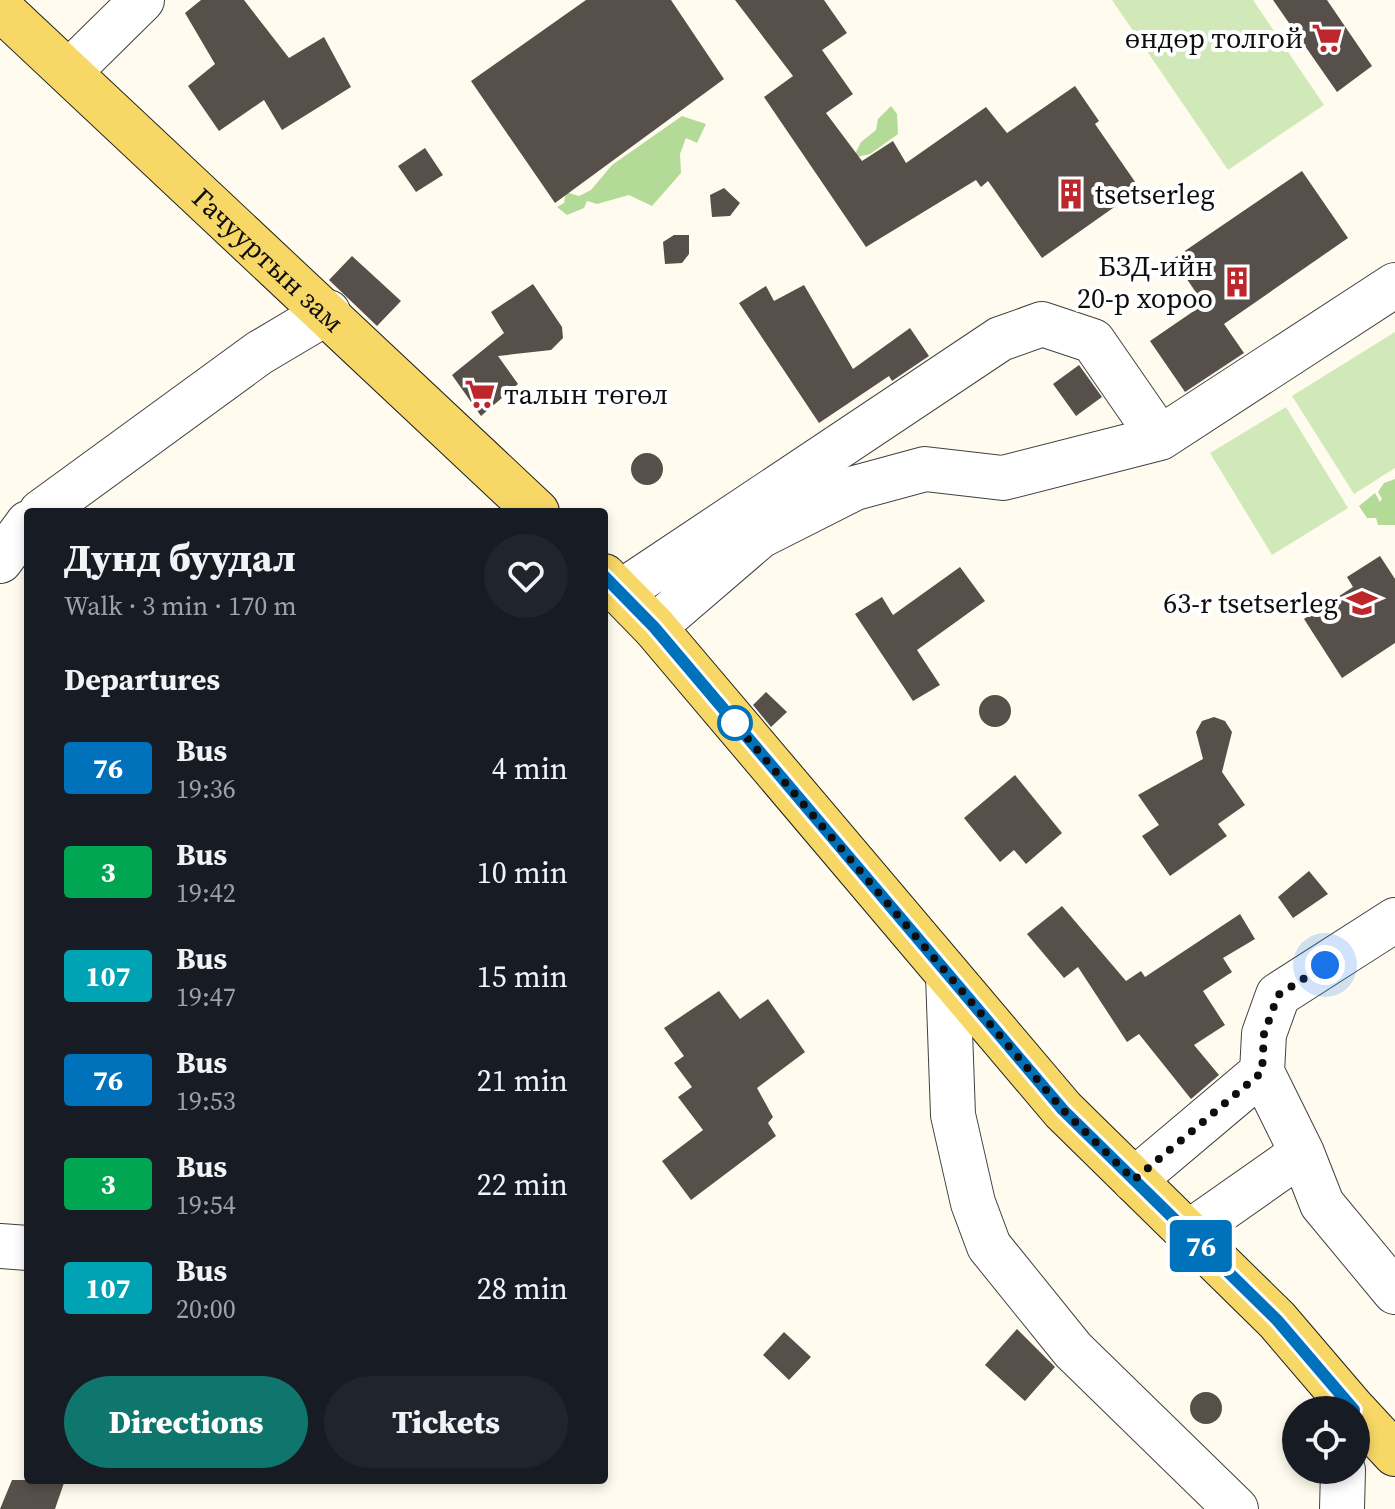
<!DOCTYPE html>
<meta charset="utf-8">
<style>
:root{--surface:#171b24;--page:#20242c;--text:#f1f3f6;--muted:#9ea1a6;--accent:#0f766e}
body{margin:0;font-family:"Source Serif 4",serif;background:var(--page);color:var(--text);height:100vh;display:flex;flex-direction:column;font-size:30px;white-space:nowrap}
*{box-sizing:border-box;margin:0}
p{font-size:26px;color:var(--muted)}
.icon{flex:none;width:44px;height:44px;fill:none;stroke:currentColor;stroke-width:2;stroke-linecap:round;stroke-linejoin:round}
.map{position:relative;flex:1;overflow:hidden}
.details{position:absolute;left:24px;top:508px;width:584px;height:976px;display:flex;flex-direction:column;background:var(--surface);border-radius:8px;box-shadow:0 4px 12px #0003}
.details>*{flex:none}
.badge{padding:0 16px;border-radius:6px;font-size:28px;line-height:52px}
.buttons{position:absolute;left:1282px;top:1396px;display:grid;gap:16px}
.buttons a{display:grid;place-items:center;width:88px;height:88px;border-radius:50%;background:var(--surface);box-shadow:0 4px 12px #0003;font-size:40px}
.you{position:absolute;width:40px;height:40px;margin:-20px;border:6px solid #fff;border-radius:50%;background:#1a73e8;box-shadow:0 0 0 12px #1a73e833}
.map>.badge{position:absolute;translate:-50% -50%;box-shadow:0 0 0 4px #fff}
h2{padding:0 40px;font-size:30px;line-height:72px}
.round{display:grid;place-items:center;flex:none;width:84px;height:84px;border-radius:42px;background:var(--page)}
.head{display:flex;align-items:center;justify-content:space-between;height:136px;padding:0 40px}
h1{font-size:38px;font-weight:800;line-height:60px}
.cta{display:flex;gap:16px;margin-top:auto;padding:16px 40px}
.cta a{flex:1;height:92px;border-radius:48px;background:var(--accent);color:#fff;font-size:32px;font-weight:800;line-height:92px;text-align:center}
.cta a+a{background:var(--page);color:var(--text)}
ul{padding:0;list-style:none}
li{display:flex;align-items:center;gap:24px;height:104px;padding:0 40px}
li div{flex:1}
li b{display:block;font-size:30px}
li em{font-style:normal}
li .badge{min-width:88px;font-weight:700;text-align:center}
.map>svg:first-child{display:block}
</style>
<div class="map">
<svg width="1395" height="1509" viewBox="0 0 1395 1509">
<rect width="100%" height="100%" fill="#fffcef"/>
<!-- green -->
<path fill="#d1e9b9" d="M1112,0H1253L1324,105L1228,170Z
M1395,332V468L1354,494L1292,396Z
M1286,407L1348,508L1272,555L1210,453Z"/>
<!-- forest -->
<path fill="#b4da98" d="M891,106L897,114L898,134L870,154L853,158L861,142L876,130L878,119Z
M682,116L706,124L697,143L686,138L680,154L681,173L652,206L629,195L597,204L587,201L584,208L567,215L557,207L564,203L566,192L579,196L591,190L612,165Z
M1395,479V525H1378L1376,518H1367L1359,506L1375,493L1380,502L1382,499L1378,492L1384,483Z"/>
<!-- building -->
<path fill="#574f4a" d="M201,0H244L289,58L324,37L351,87L282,130L264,100L219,131L188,86L215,64L185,13Z
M586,0H671L724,79L555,203L471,81Z
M735,0H824L847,33L822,50L853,94L826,113L862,161L893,141L906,163L986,107L1007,133L1075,86L1099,121L1095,124L1140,189L1042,258L988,181L981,187L976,180L866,247L764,97L793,76Z
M1273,0H1327L1372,66L1337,92Z
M425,148L443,175L416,192L398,166Z
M1302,171L1348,238L1224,324L1244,353L1185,392L1150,341L1204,304L1173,259Z
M724,188L740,203L730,216L712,217L710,195Z
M674,235H689V254L682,263L665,264L663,242Z
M352,256L401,301L377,326L329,280Z
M533,284L562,327L563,338L551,350L498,356L518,384L481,416L452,375L504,333L491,312Z
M804,285L853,369L910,328L929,356L892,381L889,376L819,423L739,303L766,286L774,301Z
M1079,365L1102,397L1076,416L1053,384Z
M631 469a16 16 0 1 1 32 0a16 16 0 1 1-32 0Z
M1380,556L1395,579V643L1342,678L1304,619L1353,587L1347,577Z
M960,567L985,601L917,650L940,685L913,701L855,614L882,597L893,615Z
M766,692L787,712L771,727L753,705Z
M979 711a16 16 0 1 1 32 0a16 16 0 1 1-32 0Z
M1214,717L1225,721L1232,732L1222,772L1245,805L1218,824L1227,836L1170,876L1142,836L1159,825L1138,795L1203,759L1196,732L1202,721Z
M1015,775L1062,833L1026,864L1014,850L1000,862L964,818Z
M1309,871L1328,894L1293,918L1278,897Z
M1062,906L1126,981L1141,971L1145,977L1240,914L1255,939L1223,958L1232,972L1203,991L1225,1025L1194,1045L1219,1075L1191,1099L1139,1034L1127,1042L1078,967L1064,978L1027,934Z
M719,991L740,1019L768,999L805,1052L757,1088L773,1117L768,1123L776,1136L691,1200L662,1161L703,1130L678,1097L692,1087L674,1063L684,1056L664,1028Z
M1017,1329L1055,1367L1025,1401L985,1365Z
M784,1332L811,1357L789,1380L763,1355Z
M1190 1408a16 16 0 1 1 32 0a16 16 0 1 1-32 0Z
M12,1480H65L55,1509H0Z"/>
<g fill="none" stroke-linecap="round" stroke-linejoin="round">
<!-- minor casing -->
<g stroke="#414141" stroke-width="46">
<path id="minor" d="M69,72L142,0
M41,512L259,353L328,312
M0,561L28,523
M621,592L1000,339L1042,324L1093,341L1160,438
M654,627L760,536L855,488L925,469L1003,478L1160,438L1395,285
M948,975L953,1115L973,1203L989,1246L1073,1350L1236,1509
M1302,1153L1262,1072L1264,1034L1278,995L1395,920
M1134,1180L1262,1072
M1188,1233L1302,1153L1322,1204L1395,1292
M0,1246L28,1248
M1342,1509L1343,1470"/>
</g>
<!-- major casing -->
<g stroke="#1f1f1f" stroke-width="46">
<g id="major">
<path id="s1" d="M0,8L537,512"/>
<path d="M604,576L654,627L1063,1110L1277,1320L1354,1410"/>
<path d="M1356,1412L1395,1454"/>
</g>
</g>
<!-- minor -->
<use href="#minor" stroke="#fff" stroke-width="44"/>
<!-- major -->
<use href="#major" stroke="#f7d766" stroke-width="44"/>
</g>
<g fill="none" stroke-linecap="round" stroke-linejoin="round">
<!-- line casing -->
<g stroke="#fff" stroke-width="18">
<path id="line" d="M604,576L654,627L1063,1110L1277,1320L1354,1410"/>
</g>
<!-- line -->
<use href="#line" stroke="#0072bc" stroke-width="12"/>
<!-- walk -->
<path stroke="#0e0e0e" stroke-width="8" stroke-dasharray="0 14.4" d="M735,723L732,720L1063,1110L1134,1180L1262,1072L1264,1034L1278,995L1325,965"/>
</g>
<!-- icons -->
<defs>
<g id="supermarket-bare" transform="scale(2.4)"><path d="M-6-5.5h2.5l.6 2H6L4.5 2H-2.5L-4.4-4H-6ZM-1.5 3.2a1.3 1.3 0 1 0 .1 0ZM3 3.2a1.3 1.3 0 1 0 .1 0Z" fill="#bd262b" stroke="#fff" stroke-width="2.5" paint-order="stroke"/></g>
<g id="building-bare" transform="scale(2.4)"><path d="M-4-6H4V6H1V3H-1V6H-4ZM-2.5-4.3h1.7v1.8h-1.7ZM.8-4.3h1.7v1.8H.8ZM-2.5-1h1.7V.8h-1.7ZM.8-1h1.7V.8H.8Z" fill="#bd262b" stroke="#fff" stroke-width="2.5" paint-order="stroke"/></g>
<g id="school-bare" transform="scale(2.4)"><path d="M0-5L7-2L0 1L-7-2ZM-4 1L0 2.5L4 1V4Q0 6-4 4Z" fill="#bd262b" stroke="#fff" stroke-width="2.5" paint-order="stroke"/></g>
</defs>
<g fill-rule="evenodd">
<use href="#supermarket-bare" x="1327" y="38"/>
<use href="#building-bare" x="1071" y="194"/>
<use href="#building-bare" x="1237" y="282"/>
<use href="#supermarket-bare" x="480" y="394"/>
<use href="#school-bare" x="1362" y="603"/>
</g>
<!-- markers -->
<circle fill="#fff" stroke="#0072bc" stroke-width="4" cx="735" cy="723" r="16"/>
<g text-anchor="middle" stroke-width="8" stroke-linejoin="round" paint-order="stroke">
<!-- poi labels -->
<g font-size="28" fill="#0e0e0e" stroke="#fff" text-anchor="end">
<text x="1303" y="48">өндөр толгой</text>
<text x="1095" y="204" text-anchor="start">tsetserleg</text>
<text x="1213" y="276">БЗД-ийн<tspan x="1213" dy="32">20-р хороо</tspan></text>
<text x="504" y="404" text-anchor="start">талын төгөл</text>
<text x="1338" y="613">63-r tsetserleg</text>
</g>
<!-- street labels -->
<g font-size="28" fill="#0e0e0e" stroke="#fff">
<text dy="10" stroke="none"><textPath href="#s1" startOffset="368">Гачууртын зам</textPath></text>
</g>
</g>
</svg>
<div class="buttons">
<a><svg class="icon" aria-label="locate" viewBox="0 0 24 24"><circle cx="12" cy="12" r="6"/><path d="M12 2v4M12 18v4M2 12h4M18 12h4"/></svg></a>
</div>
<div class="you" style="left:1325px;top:965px"></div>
<b class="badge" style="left:1201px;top:1246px;background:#0072bc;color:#fff">76</b>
<section class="details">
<div class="head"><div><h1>Дунд буудал</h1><p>Walk · 3 min · 170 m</p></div><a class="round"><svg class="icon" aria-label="heart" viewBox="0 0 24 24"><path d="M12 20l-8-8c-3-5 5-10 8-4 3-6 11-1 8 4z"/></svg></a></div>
<h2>Departures</h2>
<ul>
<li><span class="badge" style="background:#0072bc;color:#fff">76</span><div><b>Bus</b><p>19:36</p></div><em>4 min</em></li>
<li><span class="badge" style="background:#00a651;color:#fff">3</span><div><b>Bus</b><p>19:42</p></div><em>10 min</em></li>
<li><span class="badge" style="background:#00a3b4;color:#fff">107</span><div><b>Bus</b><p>19:47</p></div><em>15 min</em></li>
<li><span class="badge" style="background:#0072bc;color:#fff">76</span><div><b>Bus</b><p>19:53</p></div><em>21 min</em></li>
<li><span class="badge" style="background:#00a651;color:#fff">3</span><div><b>Bus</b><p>19:54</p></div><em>22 min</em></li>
<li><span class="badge" style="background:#00a3b4;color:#fff">107</span><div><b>Bus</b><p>20:00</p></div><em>28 min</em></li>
</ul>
<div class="cta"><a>Directions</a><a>Tickets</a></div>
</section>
</div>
